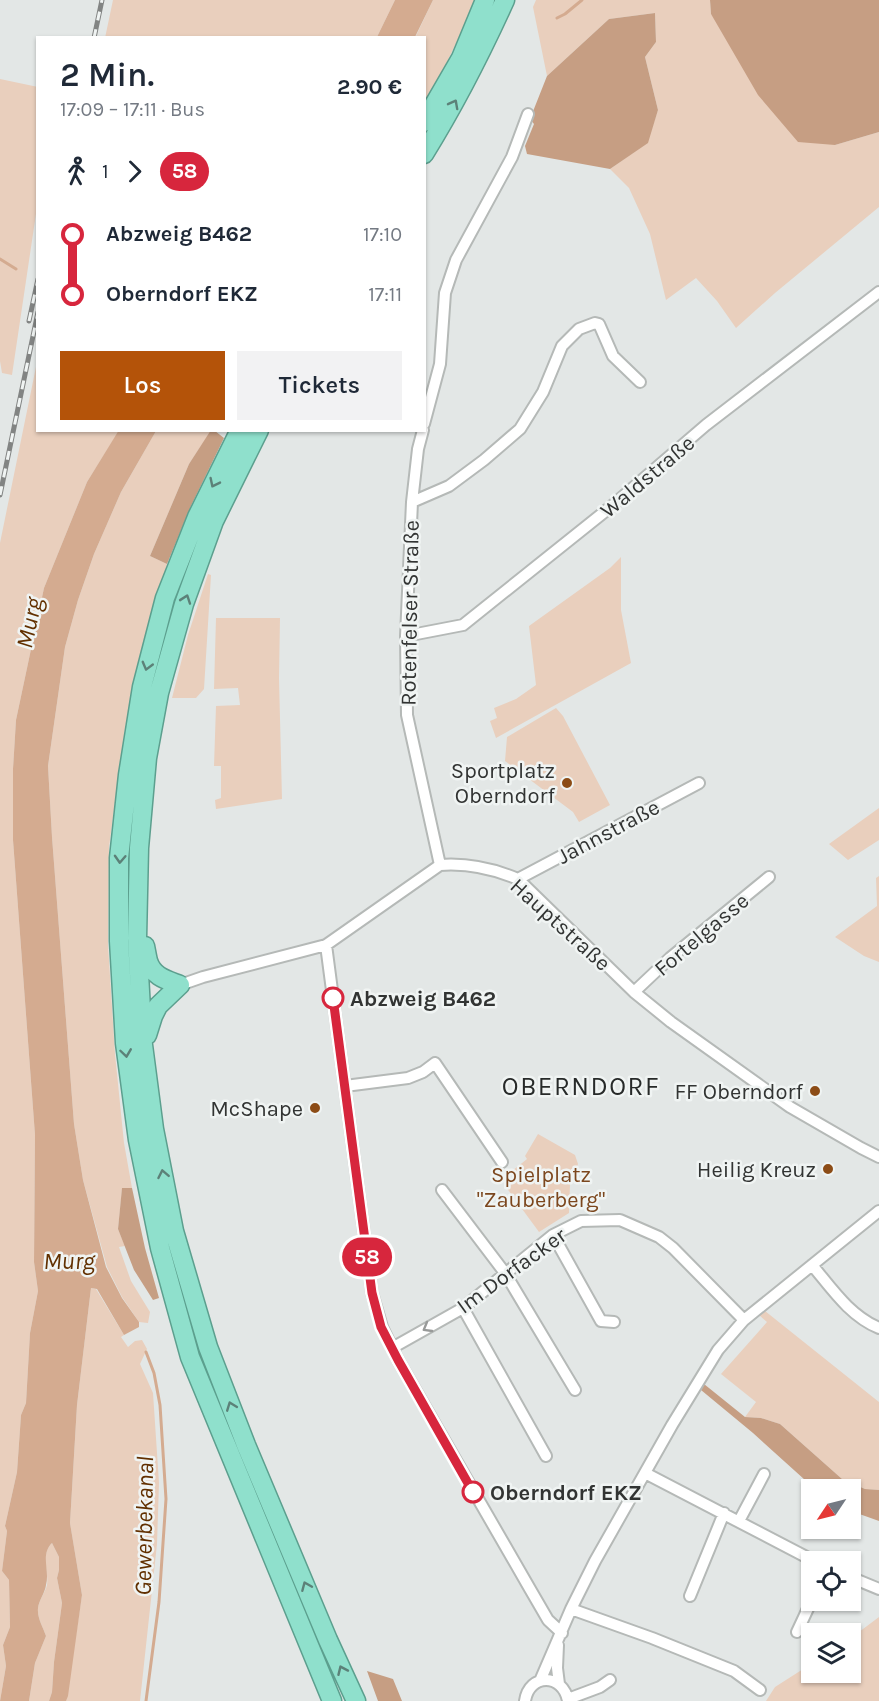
<!DOCTYPE html>
<html lang="de">
<meta charset="utf-8">
<style>
:root{--surface:#fff;--page:#f2f2f3;--text:#1f2937;--muted:#747a83;--accent:#b45309}
body{margin:0;font-family:Karla,sans-serif;background:var(--page);color:var(--text);height:100vh;display:flex;flex-direction:column;font-size:22px;white-space:nowrap}
*{box-sizing:border-box;margin:0}
p{font-size:20px;color:var(--muted)}
.icon{flex:none;width:33px;height:33px;fill:none;stroke:currentColor;stroke-width:2;stroke-linecap:round;stroke-linejoin:round}
.map{position:relative;flex:1;overflow:hidden}
.details{position:absolute;left:36px;top:36px;width:390px;height:396px;display:flex;flex-direction:column;background:var(--surface);border-radius:0px;box-shadow:0 2px 4px #0004}
.details>*{flex:none}
.badge{padding:0 12px;border-radius:20px;font-size:21px;line-height:39px}
.needle{width:39px;rotate:235deg}
.tools{position:absolute;left:801px;top:1479px;display:grid;gap:12px}
.tools a{display:grid;place-items:center;width:60px;height:60px;border-radius:0px;background:var(--surface);box-shadow:0 2px 4px #0004;font-size:30px}
.map>.badge{position:absolute;translate:-50% -50%;box-shadow:0 0 0 3px #fff}
.legs{display:flex;align-items:center;gap:9px;height:66px;padding:0 24px;font-size:20px}
.legs p{margin-inline-start:auto}
.overview{display:flex;align-items:center;justify-content:space-between;height:102px;padding:0 24px}
h1{font-size:33px;font-weight:600;line-height:45px}
.action{display:flex;gap:12px;margin-top:auto;padding:12px 24px}
.action a{flex:1;height:69px;border-radius:0px;background:var(--accent);color:#fff;font-size:24px;font-weight:600;line-height:69px;text-align:center}
.action a+a{background:var(--page);color:var(--text)}
ul{padding:0 24px;list-style:none}
li{display:flex;align-items:center;gap:21px;height:60px;font-size:22px}
li i{display:grid;place-items:center;width:9px;height:100%;margin:0 8px;background:currentColor}
li i::after{content:'';width:15px;height:15px;margin:-8px;border:4px solid;border-radius:50%;background:var(--surface)}
li p{margin-inline-start:auto}
li:first-child i{background:linear-gradient(#0000 50%,currentColor 0)}
li:last-child i{background:linear-gradient(currentColor 50%,#0000 0)}
.map>svg:first-child{display:block}
</style>
<div class="map">
<svg width="879" height="1701" viewBox="0 0 879 1701">
<rect width="100%" height="100%" fill="#e3e7e6"/>
<!-- green -->
<path fill="#e9cfbd" d="M113,0H395L377,37L105,38Z
M433,0H477L447,62L425,101L424,38H415Z
M536,0H710L711,14L835,145L879,132V207L775,293L736,328L717,301L696,278L666,300L650,234L629,188L610,169L647,143L658,110L645,57L656,42L655,13L609,19L547,76L533,7Z
M0,79L38,87L37,207L12,375L2,373L0,361Z
M37,362L38,430L119,431L87,482L44,588L16,720L13,769V840L35,1135L34,1262L38,1291L30,1333L26,1403L21,1415L17,1472L5,1526L7,1531L2,1571L9,1580L10,1627L3,1645L6,1666L0,1701V543Z
M156,431H211L189,464L150,556L167,564L134,686L125,728L109,847L108,945L115,1054L124,1143L132,1188L122,1189L118,1229L125,1246L119,1247L131,1281L150,1312L148,1323L139,1322L122,1297L107,1267L83,1180L74,1124L52,837L48,766L65,647L78,600L94,554L121,492Z
M621,557V610L631,663L496,738L490,721L497,718L494,708L516,699L536,685L529,626L610,568Z
M208,574L211,575L204,689L196,698H172L188,635Z
M216,618H280L279,678L282,799L216,809L215,800L221,798V766H214L216,706L240,705L238,688L214,689Z
M556,708L563,716L610,805L579,822L573,812L505,761L507,737Z
M879,808V840L848,860L829,844Z
M879,876V962L864,956L835,937L877,906L876,878Z
M538,1134L575,1155L578,1164L570,1184L569,1213L539,1232L506,1187L515,1176L512,1171L527,1159L525,1156Z
M91,1288L96,1289L124,1335L121,1337L128,1347L135,1341L142,1340L147,1349L140,1364L153,1393L159,1483L157,1544L140,1701H66L82,1595L70,1523L77,1405Z
M765,1311L879,1402V1490L865,1489L842,1479L780,1424L761,1418L745,1417L756,1402L721,1374L767,1322L759,1315Z
M52,1543L59,1557V1570L57,1578L62,1603L54,1662L52,1692L49,1701H29L35,1663L46,1636C43,1627 37,1618 38,1608C39,1600 45,1593 47,1585C49,1570 40,1555 52,1543Z
M879,1617V1701H766L775,1687L811,1664L812,1672H850L851,1638Z"/>
<!-- forest -->
<path fill="#c69e83" d="M710,0H879V132L835,145L798,142L758,95L711,14Z
M655,13L656,42L645,57L658,110L648,143L610,169L527,154L525,146L534,124L530,119L547,76L609,19Z
M211,430L215,431L224,438L191,506L167,564L150,556L189,464Z
M122,1188H132L145,1248L159,1298L153,1300L134,1270L118,1229Z
M704,1384L745,1417L761,1418L780,1424L842,1479L865,1489L879,1490V1521L851,1511L850,1490L815,1489L753,1433L701,1390Z
M367,1671L393,1679L402,1701H378Z"/>
<!-- water -->
<path fill="#d4ab90" d="M395,0H433L415,37H377Z
M119,430L156,431L121,492L94,554L78,600L65,647L48,766L52,837L74,1124L83,1180L106,1267L122,1298L139,1322V1327L124,1335L97,1289L91,1288L77,1405L70,1523L82,1595L68,1696L66,1701H49L52,1692L54,1662L62,1603L57,1578L59,1570V1557L52,1543C40,1555 50,1570 46,1585C45,1593 39,1600 38,1608C37,1618 43,1627 46,1636L35,1663L29,1701H0L6,1666L3,1645L10,1627L9,1580L2,1571L7,1531L5,1526L17,1472L21,1415L26,1403L30,1333L38,1291L34,1262L35,1135L13,840V769L16,720L44,588L87,482Z"/>
<g fill="none" stroke-linecap="round" stroke-linejoin="round">
<!-- stream -->
<path stroke="#d4ab90" stroke-width="3" d="M557,18L565,14L582,0
M0,259L16,269
M146,1352L154,1373L160,1405L166,1499L159,1602L146,1701"/>
<!-- minor casing -->
<g stroke="#b5b9b7" stroke-width="14">
<path id="minor" d="M424,424L440,364L445,293L456,260L512,157L528,114
M423,430L418,449L412,502L406,636L407,715L440,865
M412,502L449,486L484,460L520,429L543,392L562,346L579,329L595,323L599,324L613,356L640,382
M406,636L463,625L613,505L706,425L879,292
M518,879L699,783
M326,945L372,1293L382,1327L398,1360L530,1589L548,1620L562,1633
M180,985L203,977L326,945L440,865C466,863 494,869 518,879L634,992L671,1022L790,1107L861,1148L879,1157
M634,992L670,958L769,877
M345,1086L408,1078L423,1072L435,1063L502,1162
M442,1190L505,1273L575,1390
M553,1235L601,1321L614,1322
M812,1265C832,1289 850,1316 879,1328
M463,1308L546,1456
M392,1348L463,1308L553,1235L581,1221L620,1220L659,1237L673,1248L744,1320
M645,1473L816,1562
M739,1521L764,1474
M850,1577L879,1589
M690,1596L724,1513
M571,1609L652,1638L734,1671L760,1690
M797,1632L812,1600
M558,1645L557,1668L559,1684
M540,1681L571,1609L595,1561L672,1425L718,1350L744,1320L879,1211
M568,1699L600,1687L610,1680
M525,1701C529,1673 563,1673 568,1701"/>
</g>
<!-- trunk casing -->
<g stroke="#5c9f8e" stroke-width="21">
<path id="trunk" d="M424,122L461,58L485,0
M424,154C455,104 481,53 505,0
M240,430L197,517L165,598L142,687L128,775L119,858V941L125,1043L138,1140L160,1248L190,1357L332,1701
M259,430L214,521L184,604L159,693L147,758L139,848L137,938L143,1045L154,1129L174,1231L208,1347L246,1445L328,1640L356,1701
M145,946C146,951 147,957 148,961C153,977 167,980 180,985L158,1006L153,1016L147,1035"/>
</g>
<!-- minor -->
<use href="#minor" stroke="#fff" stroke-width="10"/>
<!-- trunk -->
<use href="#trunk" stroke="#8fe0cc" stroke-width="18"/>
<!-- rail casing -->
<g stroke="#828483" stroke-width="5">
<path id="rail" d="M94,38L102,0
M29,321L38,279
M0,495L38,312"/>
</g>
<!-- rail -->
<use href="#rail" stroke="#f0f4f3" stroke-width="3" stroke-dasharray="9" stroke-linecap="butt"/>
</g>
<!-- one-way arrows -->
<defs><path id="oneway-chevron" d="M-2-3.5L2.5 0L-2 3.5" fill="none" stroke-width="1.6" stroke-linecap="round" stroke-linejoin="round" transform="scale(1.5)"/></defs>
<g stroke="#5c8178">
<use href="#oneway-chevron" transform="translate(454 104) rotate(-62)"/>
<use href="#oneway-chevron" transform="translate(214 483) rotate(116)"/>
<use href="#oneway-chevron" transform="translate(186 599) rotate(-71)"/>
<use href="#oneway-chevron" transform="translate(147 666) rotate(105)"/>
<use href="#oneway-chevron" transform="translate(120 859) rotate(93)"/>
<use href="#oneway-chevron" transform="translate(126 1053) rotate(82)"/>
<use href="#oneway-chevron" transform="translate(163 1174) rotate(-101)"/>
<use href="#oneway-chevron" transform="translate(231 1406) rotate(-111)"/>
<use href="#oneway-chevron" transform="translate(306 1586) rotate(-113)"/>
<use href="#oneway-chevron" transform="translate(342 1670) rotate(-114)"/>
</g>
<use stroke="#989a99" href="#oneway-chevron" transform="translate(427 1328) rotate(150)"/>
<g fill="none" stroke-linecap="round" stroke-linejoin="round">
<!-- line-1 casing -->
<g stroke="#fff" stroke-width="14">
<path id="line-1" d="M333,998L372,1293L381,1327L398,1360L473,1492"/>
</g>
<!-- line-1 -->
<use href="#line-1" stroke="#d7263d" stroke-width="9"/>
</g>
<!-- markers -->
<g fill="#8c4c16" stroke="#f0f4f3" stroke-width="2">
<circle cx="567" cy="783" r="6"/>
<circle cx="815" cy="1091" r="6"/>
<circle cx="315" cy="1108" r="6"/>
<circle cx="828" cy="1169" r="6"/>
</g>
<g fill="#fff" stroke="#d7263d" stroke-width="3">
<circle cx="333" cy="998" r="10"/>
<circle cx="473" cy="1492" r="10"/>
</g>
<g text-anchor="middle" stroke-width="5" stroke-linejoin="round" paint-order="stroke">
<!-- street labels -->
<g font-size="22" fill="#323433" stroke="#f0f4f3">
<text transform="translate(647 476) rotate(-40)" y="8">Waldstraße</text>
<text transform="translate(409 613) rotate(-89)" y="8">Rotenfelser Straße</text>
<text transform="translate(608 831) rotate(-28)" y="8">Jahnstraße</text>
<text transform="translate(561 924) rotate(42)" y="8">Hauptstraße</text>
<text transform="translate(701 934) rotate(-40)" y="8">Fortelgasse</text>
<text transform="translate(511 1270) rotate(-36)" y="8">Im Dorfacker</text>
</g>
<!-- poi labels -->
<g font-size="22" fill="#323433" stroke="#f0f4f3" text-anchor="end">
<text x="555" y="778">Sportplatz<tspan x="555" dy="25">Oberndorf</tspan></text>
<text x="803" y="1099">FF Oberndorf</text>
<text x="303" y="1116">McShape</text>
<text x="816" y="1177">Heilig Kreuz</text>
</g>
<!-- stop labels -->
<g font-size="22" font-weight="bold" fill="#323433" stroke="#f0f4f3" text-anchor="start">
<text x="350" y="1006">Abzweig B462</text>
<text x="490" y="1500">Oberndorf EKZ</text>
</g>
<!-- park labels -->
<g font-size="22" fill="#7c471e" stroke="#f0f4f3">
<text x="541" y="1182">Spielplatz<tspan x="541" dy="25">"Zauberberg"</tspan></text>
</g>
<!-- water labels -->
<g font-size="24" font-style="italic" fill="#623000" stroke="#f0f4f3">
<text transform="translate(29 623) rotate(-78)" y="8">Murg</text>
<text x="69" y="1269">Murg</text>
<text transform="translate(144 1526) rotate(-89)" y="8">Gewerbekanal</text>
</g>
<!-- quarter labels -->
<g font-size="26" letter-spacing="1.5" fill="#272a29" stroke="#f0f4f3">
<text x="581" y="1095">OBERNDORF</text>
</g>
</g>
</svg>
<div class="tools">
<a><svg class="needle" viewBox="-14 -14 28 28"><path d="M0-13l5 13h-10z" fill="#e53935"/><path d="M0 13l5-13h-10z" fill="#747a83"/></svg></a>
<a><svg class="icon" aria-label="locate" viewBox="0 0 24 24"><circle cx="12" cy="12" r="6"/><path d="M12 2v4M12 18v4M2 12h4M18 12h4"/></svg></a>
<a><svg class="icon" aria-label="layers" viewBox="0 0 24 24"><path d="M12 4l9 5-9 5-9-5zM3 14l9 5 9-5"/></svg></a>
</div>
<b class="badge" style="left:367px;top:1257px;background:#d7263d;color:#fff">58</b>
<section class="details">
<div class="overview"><div><h1>2 Min.</h1><p>17:09 – 17:11 · Bus</p></div><b>2.90 €</b></div>
<div class="legs"><svg class="icon" aria-label="walk" viewBox="0 0 24 24"><circle cx="13" cy="4" r="2"/><path d="M13 8l-2 6 4 7M11 14l-3 7M7 12l3-4h3l4 4"/></svg>1<svg class="icon" aria-label="forward" viewBox="0 0 24 24"><path d="M9 5l7 7-7 7"/></svg><b class="badge" style="background:#d7263d;color:#fff">58</b></div>
<ul>
<li><i style="color:#d7263d"></i><b>Abzweig B462</b><p>17:10</p></li>
<li><i style="color:#d7263d"></i><b>Oberndorf EKZ</b><p>17:11</p></li>
</ul>
<div class="action"><a>Los</a><a>Tickets</a></div>
</section>
</div>
